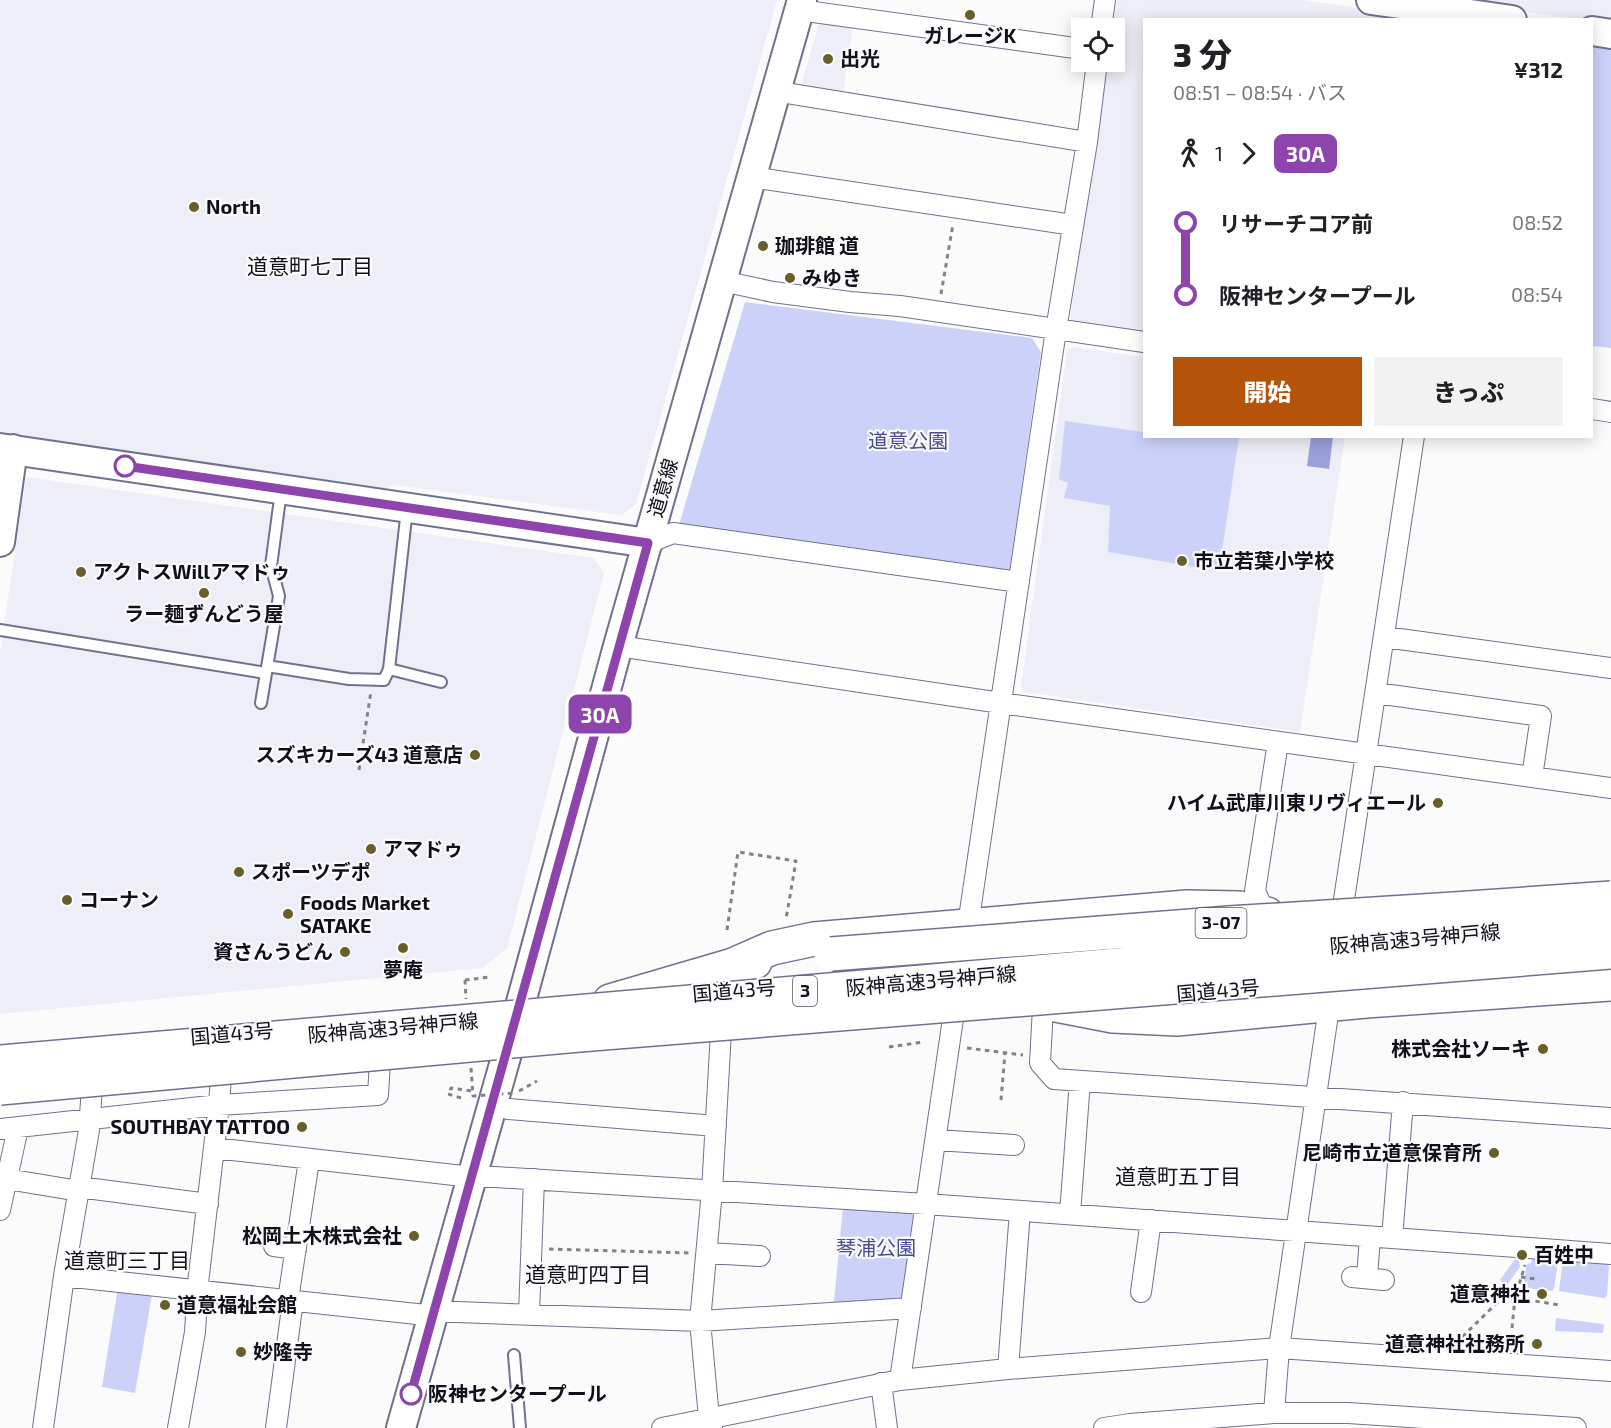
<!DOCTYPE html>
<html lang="ja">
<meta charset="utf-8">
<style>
:root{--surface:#fff;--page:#f2f2f2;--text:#202124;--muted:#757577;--accent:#b45309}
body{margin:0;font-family:"Exo 2","Noto Sans JP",sans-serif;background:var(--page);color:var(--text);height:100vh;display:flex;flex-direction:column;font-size:22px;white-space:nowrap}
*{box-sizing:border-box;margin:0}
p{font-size:20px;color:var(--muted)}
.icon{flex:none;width:33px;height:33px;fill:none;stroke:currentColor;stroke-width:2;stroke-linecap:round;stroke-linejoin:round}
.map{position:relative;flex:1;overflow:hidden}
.details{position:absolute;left:1143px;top:18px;width:450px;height:420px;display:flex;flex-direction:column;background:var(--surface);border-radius:0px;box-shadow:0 3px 15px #0003}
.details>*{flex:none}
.badge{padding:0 12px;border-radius:9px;font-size:21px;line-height:39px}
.buttons{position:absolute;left:1071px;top:18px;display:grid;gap:12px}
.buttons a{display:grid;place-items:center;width:54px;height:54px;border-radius:0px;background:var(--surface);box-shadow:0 3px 15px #0003;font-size:30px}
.map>.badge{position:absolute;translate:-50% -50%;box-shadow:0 0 0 3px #fff}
.legs{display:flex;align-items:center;gap:9px;height:66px;padding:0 30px;font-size:20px}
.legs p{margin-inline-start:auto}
.head{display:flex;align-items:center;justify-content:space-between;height:102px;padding:0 30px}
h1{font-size:33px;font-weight:800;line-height:45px}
.action{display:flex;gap:12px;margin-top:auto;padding:12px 30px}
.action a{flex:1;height:69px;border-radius:0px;background:var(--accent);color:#fff;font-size:24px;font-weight:800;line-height:69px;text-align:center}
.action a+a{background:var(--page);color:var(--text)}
ul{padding:0 30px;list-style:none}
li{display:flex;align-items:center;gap:21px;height:72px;font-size:22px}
li i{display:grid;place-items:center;width:9px;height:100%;margin:0 8px;background:currentColor}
li i::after{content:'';width:15px;height:15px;margin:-8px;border:4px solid;border-radius:50%;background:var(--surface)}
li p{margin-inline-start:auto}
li:first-child i{background:linear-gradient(#0000 50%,currentColor 0)}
li:last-child i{background:linear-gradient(currentColor 50%,#0000 0)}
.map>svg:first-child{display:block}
</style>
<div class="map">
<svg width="1611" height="1428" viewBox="0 0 1611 1428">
<rect width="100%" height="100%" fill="#fbfbfb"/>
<!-- built -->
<path fill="#edeef7" d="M0,0H777L636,504L622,515L393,485L384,490L0,434Z
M1117,0H1304L1409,16V20H1144V336L1079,326L1070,319L1108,62H1114V28H1112Z
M1487,0H1611V24L1490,7Z
M820,21L853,27L842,99L799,91Z
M1073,347L1144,357V436L1345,437L1300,732L1025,692L1021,686L1067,350Z
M26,477L594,558L604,573L507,948L483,968L0,1014V652Z"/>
<!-- green -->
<path fill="#ccd1f9" d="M1592,43L1611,46V348L1592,346Z
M745,302L1032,338L1041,352L1009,573L679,525Z
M1065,421L1144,432V436L1184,438V436L1239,437L1219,571L1108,552L1110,506L1064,498L1068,483L1059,479Z
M843,1207L910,1211L916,1219L906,1294L899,1299L834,1302Z
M1533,1257L1558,1261L1554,1289L1552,1291L1526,1288L1523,1285L1527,1264L1531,1263Z
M1515,1259L1519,1260L1520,1267L1507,1285H1504L1500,1280Z
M1563,1259L1603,1262L1609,1266L1607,1296L1604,1298L1559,1291Z
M118,1287L153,1289L135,1393L102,1387Z
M1556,1318L1602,1324L1604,1325L1603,1333L1555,1331Z"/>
<!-- water -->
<path fill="#9aa0dc" d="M1311,437H1333L1329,469L1307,466Z"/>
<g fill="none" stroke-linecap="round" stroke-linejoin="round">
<!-- lane casing -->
<g stroke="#6f728e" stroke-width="14">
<path id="lane" d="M0,630L266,673
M267,666L349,679L384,680L389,669L407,509
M389,669L441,682
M261,703L279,596L271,566L281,491
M514,1355L520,1428"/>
</g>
<!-- street casing -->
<g stroke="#6f728e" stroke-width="22">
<path id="street" d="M799,10L1082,49
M1101,28L1105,0
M774,91L1087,142
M751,177L1073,225
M722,281L773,292L850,302L900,306L1144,342
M1592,409L1611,412
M648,543L673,533L1019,582
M1385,637L1611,668
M618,646L1001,703L1611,788
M1376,693L1541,716L1532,777
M1267,918L1255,891L1278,742
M968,925L1056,330L1087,142L1097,62
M1340,926L1414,436
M1043,1007L1040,1063L1054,1079L1611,1118
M508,1109L716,1126
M0,1129L219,1105L378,1095L380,1061
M936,1140L1014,1145
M214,1148L472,1177H495L926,1204L1611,1254
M0,1176L7,1179L79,1191
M79,1187L208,1204
M0,1210L18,1128
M1070,1214L1080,1081
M1392,1238L1403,1102
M274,1246L296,1249
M707,1253L760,1256
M64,1276L426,1315L434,1312H457L700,1321L911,1308
M1352,1277L1384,1280
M1367,1278L1370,1237
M1141,1292L1151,1220
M288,1300L309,1160
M529,1314L534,1179
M1008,1369L1020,1211
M900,1380L954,1012
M881,1383L887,1428
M1274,1413L1279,1348L1327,1021
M43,1428L64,1276L89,1130L92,1087
M178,1428L195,1332L198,1283L219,1105L221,1076
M276,1428L293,1300
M662,1428L900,1380L1008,1369L1279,1348L1611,1371
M712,1428L709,1418L700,1321L712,1191L721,1031
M1104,1428L1130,1424L1274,1413H1348L1576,1428"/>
</g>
<!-- secondary casing -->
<g stroke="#6f728e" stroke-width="32">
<path id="secondary" d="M1371,0L1512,20
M1592,31L1611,34
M0,448L648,543
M0,542L13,449
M401,1428L508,1050L618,646L802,0"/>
</g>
<!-- highway casing -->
<g stroke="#6f728e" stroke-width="36">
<path id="highway" d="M733,965L772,948L814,939L1187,907L1239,908L1267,914
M610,1001L733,965L755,962
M1056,1005L1113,1016L1177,1019L1366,1001L1611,984"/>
</g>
<!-- path -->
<path stroke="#828288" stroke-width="3" stroke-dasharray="4.5 4.5" stroke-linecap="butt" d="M941,294L953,224
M359,770L371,691
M727,930L738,852L796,861L786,919
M465,980L490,977
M889,1047L923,1042
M967,1048L1023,1055
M519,1091L537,1081
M461,1098L448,1094L451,1088L472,1091
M1001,1100L1005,1053
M549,1249L690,1253
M1521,1277L1536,1279
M1512,1328L1515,1298L1525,1265
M1456,1343L1504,1296L1559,1305"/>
<!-- lane -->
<use href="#lane" stroke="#fff" stroke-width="10"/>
<!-- street -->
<use href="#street" stroke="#fff" stroke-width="20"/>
<!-- secondary -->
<use href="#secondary" stroke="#fff" stroke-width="28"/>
<!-- highway -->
<use href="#highway" stroke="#fff" stroke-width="33"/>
<!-- highway-bridge casing -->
<g stroke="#6f728e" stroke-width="36" stroke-linecap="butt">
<path id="highway-bridge" d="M831,954L1229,923L1454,909L1611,898
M0,1062L1611,922
M0,1088L579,1035L1611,952"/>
</g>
<!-- path-bridge -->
<path stroke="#828288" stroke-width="3" stroke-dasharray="4.5 4.5" stroke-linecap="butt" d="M465,980L466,999
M471,1068L473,1096L515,1093"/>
<!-- highway-bridge -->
<use href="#highway-bridge" stroke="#fff" stroke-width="33"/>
</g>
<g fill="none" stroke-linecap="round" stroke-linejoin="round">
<!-- line-1 casing -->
<g stroke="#fff" stroke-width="14">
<path id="line-1" d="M125,466L648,543L411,1394"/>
</g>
<!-- line-1 -->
<use href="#line-1" stroke="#8e44ad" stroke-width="9"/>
</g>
<!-- markers -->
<g fill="#675e2a" stroke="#fbfbfb" stroke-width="2">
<circle cx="970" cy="15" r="6"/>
<circle cx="828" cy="59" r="6"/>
<circle cx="194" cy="207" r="6"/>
<circle cx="763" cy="246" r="6"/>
<circle cx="790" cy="278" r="6"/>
<circle cx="1182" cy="561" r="6"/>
<circle cx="81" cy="572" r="6"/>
<circle cx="204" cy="593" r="6"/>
<circle cx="475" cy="755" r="6"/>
<circle cx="1438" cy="803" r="6"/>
<circle cx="371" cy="849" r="6"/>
<circle cx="239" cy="872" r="6"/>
<circle cx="67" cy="900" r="6"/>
<circle cx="288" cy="914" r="6"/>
<circle cx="403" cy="948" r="6"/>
<circle cx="345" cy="952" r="6"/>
<circle cx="1543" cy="1049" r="6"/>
<circle cx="302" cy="1127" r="6"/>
<circle cx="1494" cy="1153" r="6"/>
<circle cx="414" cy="1236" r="6"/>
<circle cx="1522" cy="1255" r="6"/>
<circle cx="1542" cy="1294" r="6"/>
<circle cx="165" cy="1305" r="6"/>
<circle cx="1537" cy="1344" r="6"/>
<circle cx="241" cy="1352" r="6"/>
</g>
<g fill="#fff" stroke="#8e44ad" stroke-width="3">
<circle cx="125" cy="466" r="10"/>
<circle cx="411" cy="1394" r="10"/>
</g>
<g text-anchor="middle" stroke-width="4.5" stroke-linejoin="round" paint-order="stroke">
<!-- shield labels -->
<g fill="#fbfbfb" stroke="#56565e" stroke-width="1.5">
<rect x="1195.5" y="908" width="51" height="30" rx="4.5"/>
<rect x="793" y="976" width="24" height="30" rx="4.5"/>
</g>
<g font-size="18" font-weight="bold" fill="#0f101b">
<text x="1221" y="929">3-07</text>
<text x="805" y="997">3</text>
</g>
<!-- poi labels -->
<g font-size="20" font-weight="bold" fill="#0f101b" stroke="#fbfbfb" text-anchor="start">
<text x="970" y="43" text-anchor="middle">ガレージK</text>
<text x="840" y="66">出光</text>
<text x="206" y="214">North</text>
<text x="775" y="253">珈琲館 道</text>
<text x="802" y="285">みゆき</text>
<text x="1194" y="568">市立若葉小学校</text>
<text x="93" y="579">アクトスWillアマドゥ</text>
<text x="204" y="621" text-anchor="middle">ラー麺ずんどう屋</text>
<text x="463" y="762" text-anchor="end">スズキカーズ43 道意店</text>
<text x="1426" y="810" text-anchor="end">ハイム武庫川東リヴィエール</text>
<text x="383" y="856">アマドゥ</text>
<text x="251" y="879">スポーツデポ</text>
<text x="79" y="907">コーナン</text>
<text x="300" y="910">Foods Market<tspan x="300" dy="23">SATAKE</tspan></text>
<text x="333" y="959" text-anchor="end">資さんうどん</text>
<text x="403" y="977" text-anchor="middle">夢庵</text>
<text x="1531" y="1056" text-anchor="end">株式会社ソーキ</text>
<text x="290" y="1134" text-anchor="end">SOUTHBAY TATTOO</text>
<text x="1482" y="1160" text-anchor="end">尼崎市立道意保育所</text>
<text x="402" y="1243" text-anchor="end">松岡土木株式会社</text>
<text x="1534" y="1262">百姓中</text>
<text x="1530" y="1301" text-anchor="end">道意神社</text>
<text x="177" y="1312">道意福祉会館</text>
<text x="1525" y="1351" text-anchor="end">道意神社社務所</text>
<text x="253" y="1359">妙隆寺</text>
</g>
<!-- park labels -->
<g font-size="20" fill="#4a4b94" stroke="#fbfbfb">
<text x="908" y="448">道意公園</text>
<text x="876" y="1255">琴浦公園</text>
</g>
<!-- street labels -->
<g font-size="20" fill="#0f101b" stroke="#fbfbfb">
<text transform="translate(663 488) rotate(-74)" y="7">道意線</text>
<text transform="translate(1415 939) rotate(-5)" y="7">阪神高速3号神戸線</text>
<text transform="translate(931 981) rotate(-5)" y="7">阪神高速3号神戸線</text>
<text transform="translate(734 991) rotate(-5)" y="7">国道43号</text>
<text transform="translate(1218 991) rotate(-5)" y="7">国道43号</text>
<text transform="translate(393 1028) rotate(-5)" y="7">阪神高速3号神戸線</text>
<text transform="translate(232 1034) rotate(-5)" y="7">国道43号</text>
</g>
<!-- stop labels -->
<g font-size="20" font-weight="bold" fill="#0f101b" stroke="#fbfbfb" text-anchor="start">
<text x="428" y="1401">阪神センタープール</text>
</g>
<!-- neighbourhood labels -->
<g font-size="21" fill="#0f101b" stroke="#fbfbfb">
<text x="310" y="274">道意町七丁目</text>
<text x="1178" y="1184">道意町五丁目</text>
<text x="127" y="1268">道意町三丁目</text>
<text x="588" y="1282">道意町四丁目</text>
</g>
</g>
</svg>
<div class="buttons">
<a><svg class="icon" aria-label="locate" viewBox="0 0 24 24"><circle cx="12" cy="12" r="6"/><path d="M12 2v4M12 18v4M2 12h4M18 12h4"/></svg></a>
</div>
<b class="badge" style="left:600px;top:714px;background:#8e44ad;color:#fff">30A</b>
<section class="details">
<div class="head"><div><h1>3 分</h1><p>08:51 – 08:54 · バス</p></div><b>¥312</b></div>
<div class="legs"><svg class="icon" aria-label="walk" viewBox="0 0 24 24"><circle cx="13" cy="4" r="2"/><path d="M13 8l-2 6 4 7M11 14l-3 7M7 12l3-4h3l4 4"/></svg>1<svg class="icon" aria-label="forward" viewBox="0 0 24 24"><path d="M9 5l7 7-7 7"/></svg><b class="badge" style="background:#8e44ad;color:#fff">30A</b></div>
<ul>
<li><i style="color:#8e44ad"></i><b>リサーチコア前</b><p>08:52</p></li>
<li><i style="color:#8e44ad"></i><b>阪神センタープール</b><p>08:54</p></li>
</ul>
<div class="action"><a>開始</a><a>きっぷ</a></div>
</section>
</div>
